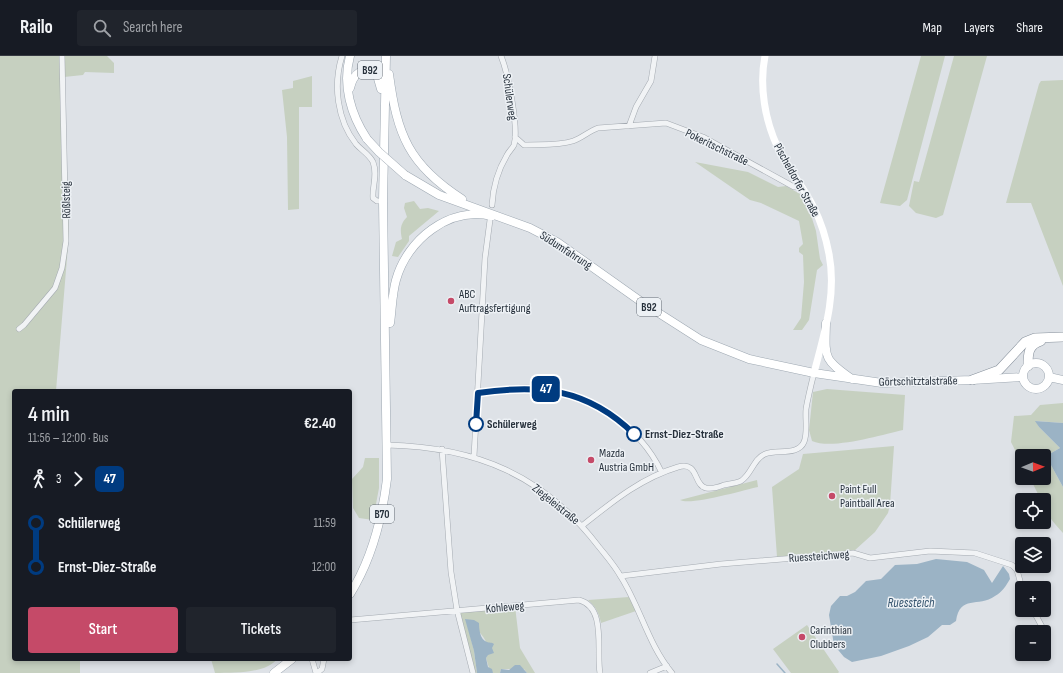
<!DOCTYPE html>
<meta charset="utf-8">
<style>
:root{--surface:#171b24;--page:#20242c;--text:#f1f3f6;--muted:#9ea1a6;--line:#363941;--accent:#c54a68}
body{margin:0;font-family:"Sofia Sans Condensed",sans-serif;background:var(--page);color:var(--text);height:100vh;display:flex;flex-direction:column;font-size:15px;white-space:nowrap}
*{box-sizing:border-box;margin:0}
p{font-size:13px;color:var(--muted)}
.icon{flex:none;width:22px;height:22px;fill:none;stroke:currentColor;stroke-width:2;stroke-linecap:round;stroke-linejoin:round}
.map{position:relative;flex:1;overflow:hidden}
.details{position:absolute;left:12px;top:333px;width:340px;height:272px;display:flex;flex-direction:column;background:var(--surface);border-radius:4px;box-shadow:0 2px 6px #0003}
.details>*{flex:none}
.badge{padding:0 8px;border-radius:6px;font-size:14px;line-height:26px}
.needle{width:26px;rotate:89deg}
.controls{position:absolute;left:1015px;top:393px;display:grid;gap:8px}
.controls a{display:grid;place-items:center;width:36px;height:36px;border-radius:4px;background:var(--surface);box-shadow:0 2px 6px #0003;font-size:20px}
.map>.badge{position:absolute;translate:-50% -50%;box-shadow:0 0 0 2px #fff}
.legs{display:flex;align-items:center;gap:6px;height:44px;padding:0 16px;font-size:13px}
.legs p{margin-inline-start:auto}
.overview{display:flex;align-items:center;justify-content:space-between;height:68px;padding:0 16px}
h1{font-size:22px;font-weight:600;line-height:30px}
.button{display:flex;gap:8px;margin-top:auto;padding:8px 16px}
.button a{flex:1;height:46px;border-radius:4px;background:var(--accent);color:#fff;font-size:16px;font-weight:600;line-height:46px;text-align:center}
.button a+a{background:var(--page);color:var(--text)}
ul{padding:0 16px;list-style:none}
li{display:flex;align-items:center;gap:14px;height:44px;font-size:15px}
li i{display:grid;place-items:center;width:6px;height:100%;margin:0 5px;background:currentColor}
li i::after{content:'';width:10px;height:10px;margin:-5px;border:3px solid;border-radius:50%;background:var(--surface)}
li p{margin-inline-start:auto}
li:first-child i{background:linear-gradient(#0000 50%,currentColor 0)}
li:last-child i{background:linear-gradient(currentColor 50%,#0000 0)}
header{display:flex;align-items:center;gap:24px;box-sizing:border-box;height:56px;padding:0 20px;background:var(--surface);border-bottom:1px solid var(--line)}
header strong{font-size:19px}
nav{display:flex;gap:22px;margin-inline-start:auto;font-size:14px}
.search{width:280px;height:36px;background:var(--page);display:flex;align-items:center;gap:10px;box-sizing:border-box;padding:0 14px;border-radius:4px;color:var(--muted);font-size:15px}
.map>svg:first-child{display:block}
</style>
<header>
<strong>Railo</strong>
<div class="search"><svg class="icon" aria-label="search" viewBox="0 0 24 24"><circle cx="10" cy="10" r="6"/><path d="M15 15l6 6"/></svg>Search here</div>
<nav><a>Map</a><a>Layers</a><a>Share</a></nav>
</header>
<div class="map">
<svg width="1063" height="617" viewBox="0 0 1063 617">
<rect width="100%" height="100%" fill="#dee2e7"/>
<!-- green -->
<path fill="#c6d0c0" d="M0,0H107L114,7V17L85,16L83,19L64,21L69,178L56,335H14V603H80V617H0Z
M921,0H945L907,144L900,150L880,147Z
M954,0H987L943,159L936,162L916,157L909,150L914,125L919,126Z
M312,20V51H299V153L288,154L287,81L282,34L293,32V25Z
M1063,24V230L1031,147H1006L1039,28L1041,25Z
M695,106L748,116L778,131L786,130L800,138L809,153L816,175L820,203L823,209L817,214L809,264L802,274H793L801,262L804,226L803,199L799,196V192L803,188L799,165L761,147L750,144Z
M414,145L420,153L428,152L439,155L409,180V185L398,201L392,200L396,186L402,183C400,174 400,168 407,161L404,152L405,147Z
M827,333L905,339L903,374C881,379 832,394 812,385L809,374L813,336Z
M1063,347V367L1036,365L1039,371L1060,392L1046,400L1063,431V477C1054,467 1044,457 1044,444H1041L1030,422H1044V400H1022V408L1011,386L1014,360L1031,359L1040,349Z
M894,390L890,449L888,457L875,476L854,495L777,501L772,431L799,413L803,398Z
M365,402H379V432L373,464L359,462L353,452L352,423L363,411Z
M757,424L758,431C744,434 690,450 680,444Z
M629,541L636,555L601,567C599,557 596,551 588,544Z
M515,550L520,592L535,617H527L524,613H501L500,617H493L489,612L486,602C495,588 475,571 466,563L474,595L477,617H473L457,554Z
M807,569L839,616L838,617H791L773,593Z
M211,603H277C267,617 235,617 215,617Z"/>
<!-- water -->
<path fill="#9bb3c5" d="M1035,365L1063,367V431L1046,400L1060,392L1039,371Z
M936,503L967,506L984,514L992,527L1003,510L1009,518L1010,523C1006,530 1002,536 995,540C978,552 960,538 956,565L950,569H942L928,581L909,590L881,600L852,606L844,601L834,589L829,559L831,550L840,540H847L855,536L866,525L881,523L895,509L917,508Z
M465,563L474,564L479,567C479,573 480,584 487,586C489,587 492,586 494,588L492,592L494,597L488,599L486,602L488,611L492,613L493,617H477L474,595Z
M515,609H520L527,617H500L501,613L509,614Z"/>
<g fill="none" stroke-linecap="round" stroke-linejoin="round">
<!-- stream -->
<path stroke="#9bb3c5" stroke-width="1.5" d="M777,608L785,617"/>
<!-- minor casing -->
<g stroke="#a4aab1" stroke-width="6">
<path id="minor" d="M342,0C333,29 337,64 356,88C361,94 369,98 373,106C378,119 372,130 373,142L377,145H383
M629,70L636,51L651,25L655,0
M515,81L524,89C540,88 558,90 573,85C582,82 589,75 598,72L666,67L703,81L794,131H802
M492,149C493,131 498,114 507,99C509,95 512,93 514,89C519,72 508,17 501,0
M19,273L24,269L55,232L62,212L66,185L62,0
M478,337C496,334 514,331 532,332C587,335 639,368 662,417
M387,389C476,391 544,419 599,491C607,501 615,510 621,521C640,551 649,590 672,617
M442,393L451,516L457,554L473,617
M474,400L485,202L490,164
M583,469C612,446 641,422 678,411C699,405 693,429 706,432C711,433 719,431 724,429C729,428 737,427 741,425C752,418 753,403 765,398C777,393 798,400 804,386C808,377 805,363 806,353C808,341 811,329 814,317
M621,520L721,508L843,498L853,497L870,502L930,495L975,497L1012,509L1017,514L1022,532
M1033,554L1047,580
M350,564L579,544C607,551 596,596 600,617
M312,603L316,617
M317,617L322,613L324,603
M650,617L667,610"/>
</g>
<!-- primary casing -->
<g stroke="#9ea8b2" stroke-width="9">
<path id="primary" d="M350,0C342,29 351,59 367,83
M389,18C397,79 409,109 462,143
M350,32C353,18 365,7 377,19L381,33
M405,119L439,139L530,172L557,186L643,247L701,284L749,303L814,317L882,327L972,324L1023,321
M390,267C392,253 392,238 396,224C407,184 449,150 492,160
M826,267C825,302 823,303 852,323
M1023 320a13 13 0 1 1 26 0a13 13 0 1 1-26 0Z
M1049,321L1063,324
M350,538C372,503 382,463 387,423L383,145L386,0
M274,617L292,603"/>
</g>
<!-- motorway casing -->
<g stroke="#87919c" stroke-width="10">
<path id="motorway" d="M1028,310C1028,298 1028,289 1041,285
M972,324L999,314L1025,286L1035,282L1063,281"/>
</g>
<!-- minor -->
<use href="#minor" stroke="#f1f3f5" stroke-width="5"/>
<!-- secondary -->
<path stroke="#fff" stroke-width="7" d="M765,0C759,30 765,65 778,92C788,113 804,131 814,152C821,166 826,182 829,198C837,239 824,278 814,317"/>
<!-- primary -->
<use href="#primary" stroke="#fff" stroke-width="8"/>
<!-- motorway -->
<use href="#motorway" stroke="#fff" stroke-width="9"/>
<!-- primary-bridge casing -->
<g stroke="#9ea8b2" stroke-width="9" stroke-linecap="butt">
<path id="primary-bridge" d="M367,83L379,96L405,119"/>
</g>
<!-- primary-bridge -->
<use href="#primary-bridge" stroke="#fff" stroke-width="8"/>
</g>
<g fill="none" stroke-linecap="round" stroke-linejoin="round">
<!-- line-1 casing -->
<g stroke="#fff" stroke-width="9">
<path id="line-1" d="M476,368L478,337C539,328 587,332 634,378"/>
</g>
<!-- line-1 -->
<use href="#line-1" stroke="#003b80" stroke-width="6"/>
</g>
<!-- markers -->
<g fill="#c54a68" stroke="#edf1f5" stroke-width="1.5">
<circle cx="451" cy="245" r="4"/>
<circle cx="591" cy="404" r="4"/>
<circle cx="832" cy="440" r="4"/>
<circle cx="802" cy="581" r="4"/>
</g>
<g fill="#fff" stroke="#003b80" stroke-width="2">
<circle cx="476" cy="368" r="7"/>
<circle cx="634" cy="378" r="7"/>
</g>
<g text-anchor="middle" stroke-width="3" stroke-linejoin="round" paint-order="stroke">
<!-- shield labels -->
<g fill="#edf1f5" stroke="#636b74" stroke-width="1">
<rect x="358" y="5" width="24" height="18" rx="3"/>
<rect x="637" y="242" width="24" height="18" rx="3"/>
<rect x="370" y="449" width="24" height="18" rx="3"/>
</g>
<g font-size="11" font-weight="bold" fill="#28323d">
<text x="370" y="18">B92</text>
<text x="649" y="255">B92</text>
<text x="382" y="462">B70</text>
</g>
<!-- street labels -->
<g font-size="12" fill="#28323d" stroke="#edf1f5">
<text transform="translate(510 41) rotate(82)" y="4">Schülerweg</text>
<text transform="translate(717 91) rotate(26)" y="4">Pokeritschstraße</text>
<text transform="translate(797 124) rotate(61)" y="4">Pischeldorfer Straße</text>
<text transform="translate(66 144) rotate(-91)" y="4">Rößlsteig</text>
<text transform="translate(566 194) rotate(33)" y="4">Südumfahrung</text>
<text transform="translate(918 325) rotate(-1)" y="4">Görtschitztalstraße</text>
<text transform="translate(556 448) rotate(39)" y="4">Ziegeleistraße</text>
<text transform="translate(819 500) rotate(-4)" y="4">Ruessteichweg</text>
<text transform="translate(505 551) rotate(-5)" y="4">Kohleweg</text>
</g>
<!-- poi labels -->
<g font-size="12" fill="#28323d" stroke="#edf1f5" text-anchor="start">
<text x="459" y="242">ABC<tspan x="459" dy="14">Auftragsfertigung</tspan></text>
<text x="599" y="401">Mazda<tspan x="599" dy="14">Austria GmbH</tspan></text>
<text x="840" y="437">Paint Full<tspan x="840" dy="14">Paintball Area</tspan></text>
<text x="810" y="578">Carinthian<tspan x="810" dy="14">Clubbers</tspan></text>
</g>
<!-- stop labels -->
<g font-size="12" font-weight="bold" fill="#28323d" stroke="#edf1f5" text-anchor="start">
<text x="487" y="372">Schülerweg</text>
<text x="645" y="382">Ernst-Diez-Straße</text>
</g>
<!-- water labels -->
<g font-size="13" font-style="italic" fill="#35546e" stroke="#edf1f5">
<text x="911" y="551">Ruessteich</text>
</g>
</g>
</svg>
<div class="controls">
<a><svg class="needle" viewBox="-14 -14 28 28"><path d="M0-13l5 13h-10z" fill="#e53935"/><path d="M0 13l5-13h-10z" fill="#9ea1a6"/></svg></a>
<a><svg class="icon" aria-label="locate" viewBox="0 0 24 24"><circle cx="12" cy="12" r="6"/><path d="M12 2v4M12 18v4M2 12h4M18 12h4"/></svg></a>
<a><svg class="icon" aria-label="layers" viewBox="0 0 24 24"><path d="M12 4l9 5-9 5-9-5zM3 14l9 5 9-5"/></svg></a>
<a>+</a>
<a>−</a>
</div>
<b class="badge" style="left:546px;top:333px;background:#003b80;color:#fff">47</b>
<section class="details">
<div class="overview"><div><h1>4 min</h1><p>11:56 – 12:00 · Bus</p></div><b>€2.40</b></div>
<div class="legs"><svg class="icon" aria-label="walk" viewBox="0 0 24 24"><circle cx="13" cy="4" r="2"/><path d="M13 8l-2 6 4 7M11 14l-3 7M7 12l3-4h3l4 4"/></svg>3<svg class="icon" aria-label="forward" viewBox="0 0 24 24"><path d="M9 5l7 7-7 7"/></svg><b class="badge" style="background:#003b80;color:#fff">47</b></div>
<ul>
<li><i style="color:#003b80"></i><b>Schülerweg</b><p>11:59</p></li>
<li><i style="color:#003b80"></i><b>Ernst-Diez-Straße</b><p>12:00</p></li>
</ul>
<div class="button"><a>Start</a><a>Tickets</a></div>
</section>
</div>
